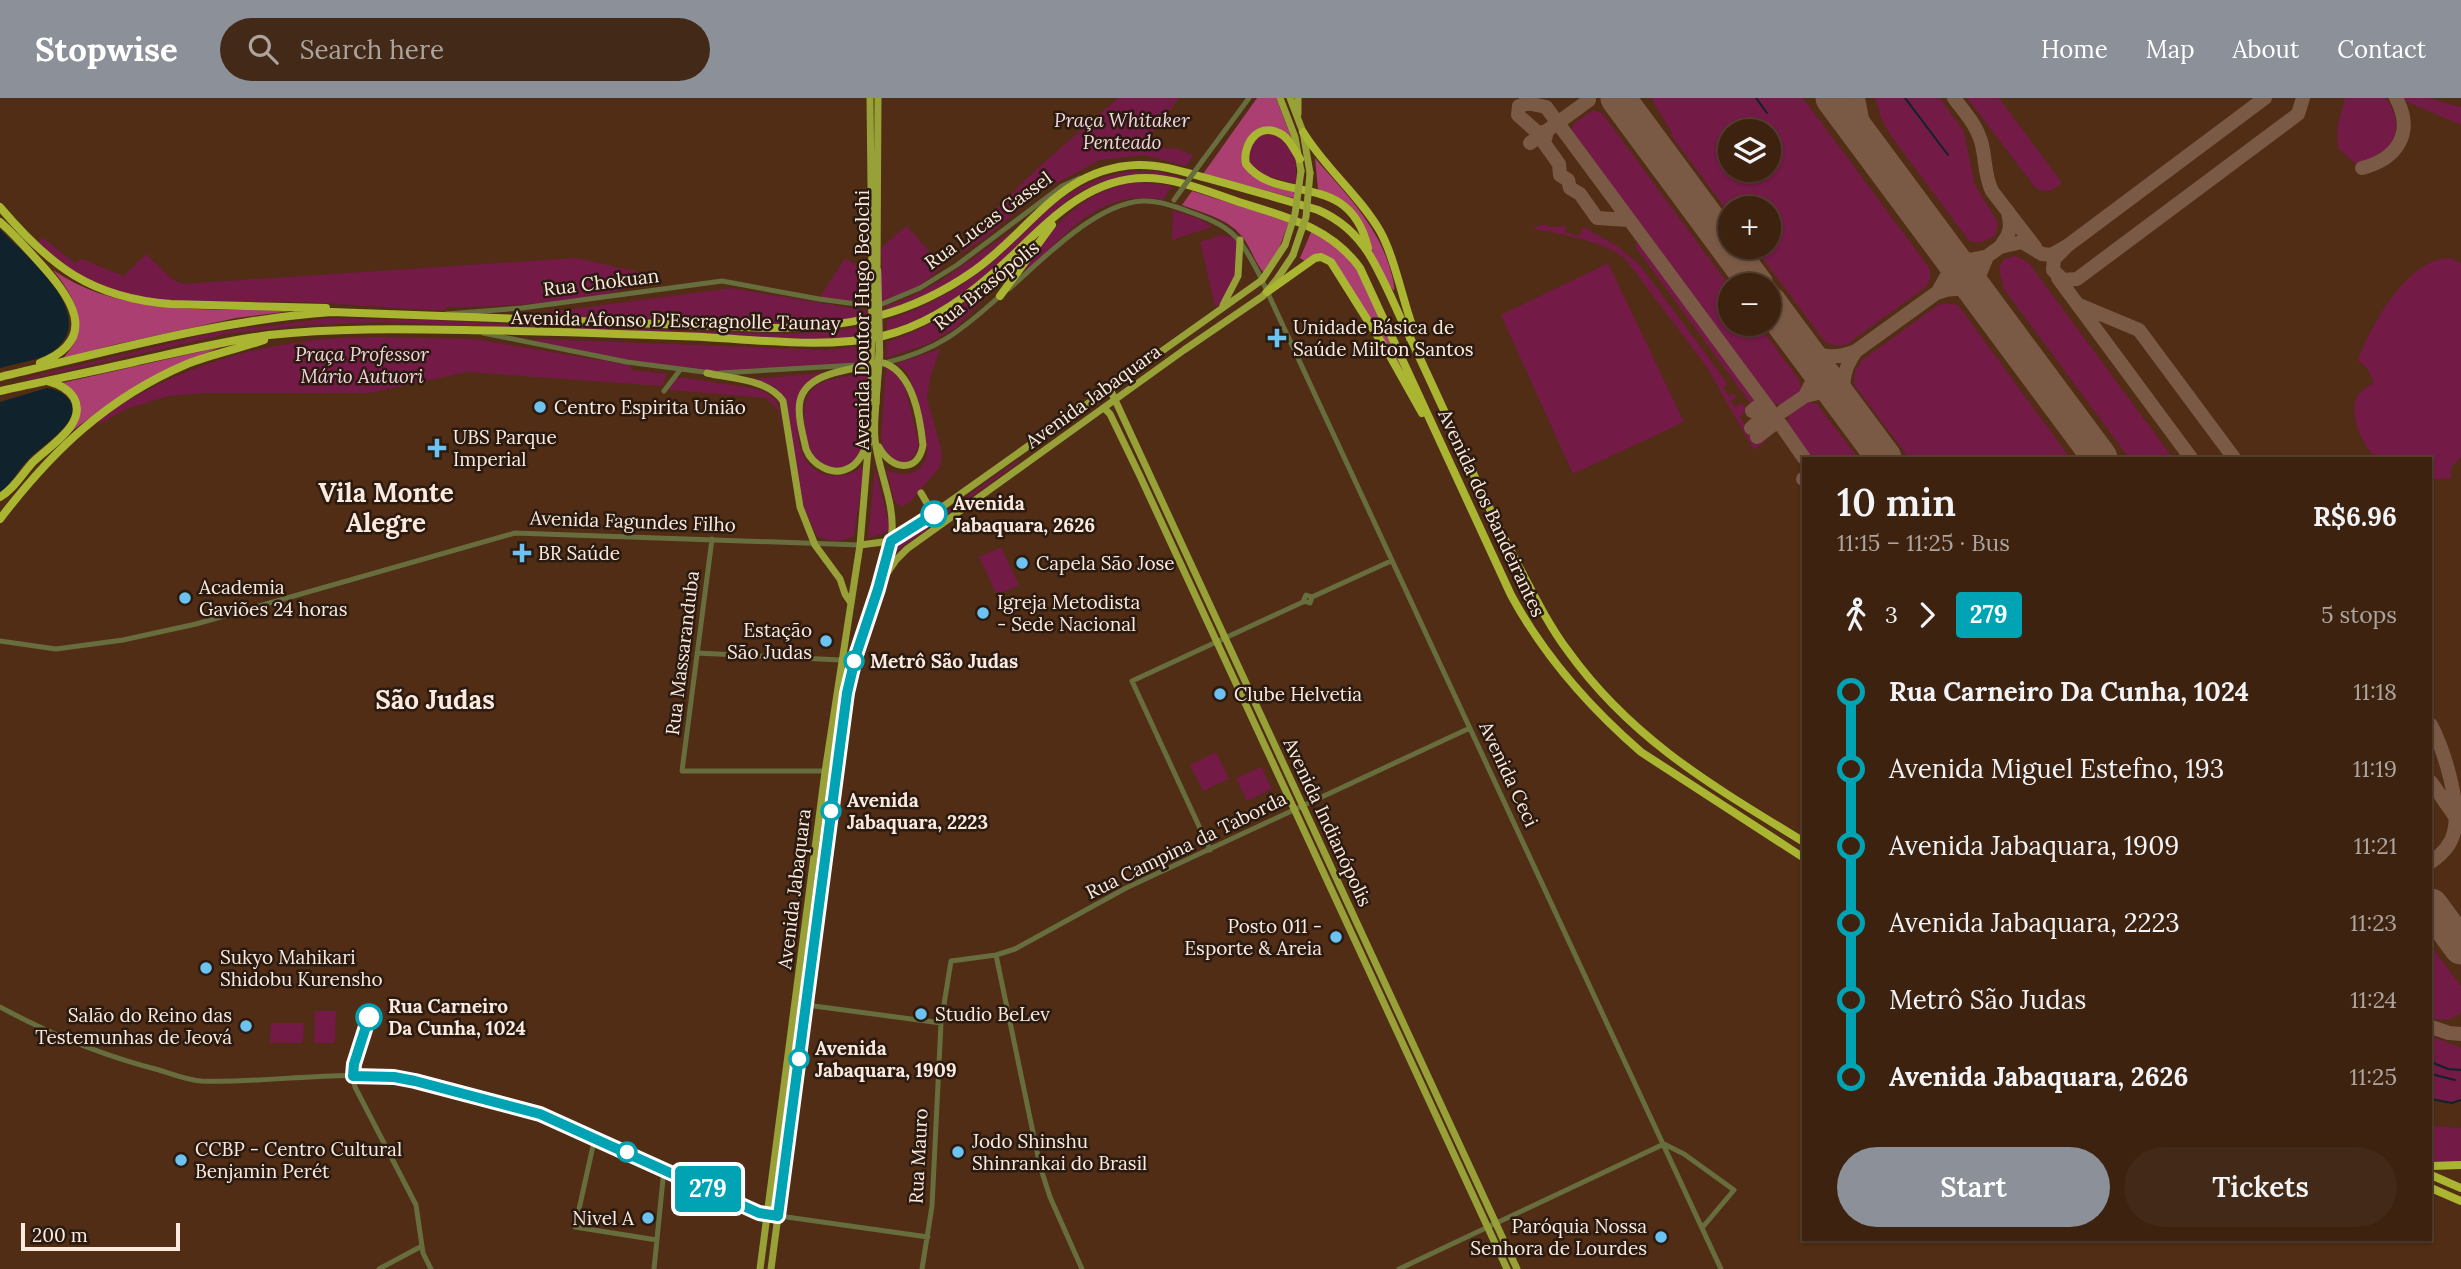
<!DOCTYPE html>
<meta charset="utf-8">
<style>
:root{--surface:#3c220f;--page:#432a18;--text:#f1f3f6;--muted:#aca49e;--line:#553f2f;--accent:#8c9099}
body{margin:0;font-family:Lora,serif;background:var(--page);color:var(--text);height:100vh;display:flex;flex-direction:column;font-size:26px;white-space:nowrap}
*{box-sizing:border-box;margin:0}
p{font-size:23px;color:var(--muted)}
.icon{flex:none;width:38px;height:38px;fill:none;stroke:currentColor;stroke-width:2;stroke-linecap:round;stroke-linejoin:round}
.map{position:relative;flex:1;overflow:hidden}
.side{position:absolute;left:1802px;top:359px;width:630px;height:784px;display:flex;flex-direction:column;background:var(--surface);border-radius:0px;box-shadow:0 2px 5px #0004,0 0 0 2px var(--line)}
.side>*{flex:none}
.badge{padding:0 14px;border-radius:5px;font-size:24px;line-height:46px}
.buttons{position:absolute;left:1718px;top:21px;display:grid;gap:14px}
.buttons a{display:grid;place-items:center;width:63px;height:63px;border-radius:50%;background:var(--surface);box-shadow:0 2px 5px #0004,0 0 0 2px var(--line);font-size:35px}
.scale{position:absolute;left:21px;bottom:18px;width:159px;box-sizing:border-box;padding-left:7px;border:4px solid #fceadf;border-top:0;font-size:19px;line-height:24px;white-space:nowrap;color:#fceadf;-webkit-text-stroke:5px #2a1a10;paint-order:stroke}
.map>.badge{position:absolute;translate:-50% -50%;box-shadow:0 0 0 4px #fff}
.legs{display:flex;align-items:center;gap:10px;height:77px;padding:0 35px;font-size:23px}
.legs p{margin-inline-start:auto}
.head{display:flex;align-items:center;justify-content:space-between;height:119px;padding:0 35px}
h1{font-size:38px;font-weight:600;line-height:52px}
.action{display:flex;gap:14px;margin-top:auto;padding:14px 35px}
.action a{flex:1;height:80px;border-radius:42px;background:var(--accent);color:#fff;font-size:28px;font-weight:600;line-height:80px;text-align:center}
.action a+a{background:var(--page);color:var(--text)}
ul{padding:0 35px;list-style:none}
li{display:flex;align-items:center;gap:24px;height:77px;font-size:26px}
li i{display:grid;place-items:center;width:10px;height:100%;margin:0 9px;background:currentColor}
li i::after{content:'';width:18px;height:18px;margin:-9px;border:5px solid;border-radius:50%;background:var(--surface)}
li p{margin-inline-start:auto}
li:first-child i{background:linear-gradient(#0000 50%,currentColor 0)}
li:last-child i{background:linear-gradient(currentColor 50%,#0000 0)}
header{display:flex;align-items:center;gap:42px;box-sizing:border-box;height:98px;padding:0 35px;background:var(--accent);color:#fff}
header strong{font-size:33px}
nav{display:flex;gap:38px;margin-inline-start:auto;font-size:24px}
.search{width:490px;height:63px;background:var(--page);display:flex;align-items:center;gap:18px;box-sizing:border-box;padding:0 24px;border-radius:38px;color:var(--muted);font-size:26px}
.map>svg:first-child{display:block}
</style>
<header>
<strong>Stopwise</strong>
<div class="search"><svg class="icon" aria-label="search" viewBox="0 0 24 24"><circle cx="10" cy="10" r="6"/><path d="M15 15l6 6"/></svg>Search here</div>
<nav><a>Home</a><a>Map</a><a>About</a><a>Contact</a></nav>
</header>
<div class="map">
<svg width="2461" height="1171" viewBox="0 0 2461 1171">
<rect width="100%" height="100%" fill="#502d14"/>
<!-- green -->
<path fill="#731a47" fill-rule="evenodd" d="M1118,0H1179L1142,49L1179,51L1193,58L1186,68L1144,57L1100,62L1040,94L985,140L959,157L991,116L1041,67Z
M1651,0H1803L1930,171V181L1926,189L1846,247L1836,248L1825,244L1754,149H1769V110H1731V118L1670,36L1672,35ZM1731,33H1769V72H1731Z
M1875,0H1940L1964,34L1975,87L1998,125L1996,136L1991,140L1980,145L1969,143L1891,38L1882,22Z
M1967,0H1999L2062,85C2052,93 2045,97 2034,88Z
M2345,0H2386C2408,33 2392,58 2356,66L2338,50L2337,30Z
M2402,0H2428L2461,9V27L2405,3Z
M1593,12L1602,15L1731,190V226H1758L1800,283L1801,293C1792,302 1782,311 1770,304L1572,36L1573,26Z
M1268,36L1279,38L1295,58L1297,86L1264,77L1249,65L1250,48L1260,38Z
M1134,73H1155L1179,79L1177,82C1078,62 1053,120 989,176C959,202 925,221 887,233V222C923,210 958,192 987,168C1038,126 1062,81 1134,73Z
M1136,84L1172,88L1163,102C1100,90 1070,134 1028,171L1020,174C1026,163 1035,153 1043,144C1068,112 1095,90 1136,84Z
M1173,112L1200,121L1212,129L1172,142Z
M1546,126L1549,129L1566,128L1565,134L1579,138L1584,129L1617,148L1640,167L1728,286L1723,289L1729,298L1734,295L1736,299L1731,303L1735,309L1742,305L1747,312L1740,319L1756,345L1766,338L1768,341L1754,352L1706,268L1626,162C1605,142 1560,137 1532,130Z
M906,128C920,141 928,155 944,166C927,185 901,203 874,205C857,207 837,201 820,199L845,160L869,175L882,174L881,150Z
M1013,132C986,168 929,199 886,212V208L908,200L942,182Z
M1221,137L1232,139L1238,145L1236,178L1222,206L1215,208L1200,144Z
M43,140L75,165L81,161L124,178L146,156L172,181L182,186L576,160L653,177C628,204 487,210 448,209L443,213C395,210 347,206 299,204C228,202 149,214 84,179C67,169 52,156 37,144Z
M1636,144L1643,148L1757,303L1755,308L1753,309L1639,154L1635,147Z
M2015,158L2028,164L2173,360H2129L2004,191L1999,170L2004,161Z
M2450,160L2461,165V359L2451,370V380L2431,382V360H2376C2363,347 2348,318 2357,299C2361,292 2367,289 2374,285L2367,270L2358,263C2369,230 2408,159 2450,160Z
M1017,162L1020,164L956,230L928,246L886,260L887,244C941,226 974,197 1017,162Z
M1608,165L1684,324L1573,376L1501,217Z
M731,190L869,213V217L833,223L775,227L528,217Z
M1945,205L1958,207L2070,360H1909L1854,287L1855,274L1862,262L1938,207Z
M331,220L431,222L523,227L775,236L827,234L870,227V239L829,242L379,224L295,228L227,236L26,282L25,280L217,234Z
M381,239L474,241L630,267L632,272L667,276L662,288L467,274L369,295H207L169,298L126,311L100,326L97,323C180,263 280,238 381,239Z
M537,241L827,252L870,247L869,263C811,269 752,276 693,272C640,268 587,254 535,243Z
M940,251L930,280L927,301L940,347L942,358L940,369L910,404L901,409L894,403L886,371C903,381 926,376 927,353C927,343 913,286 908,277C905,272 901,269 896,266Z
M886,269L898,277L905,288L919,347L915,357L909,364L894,365L882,348L881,338Z
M833,274L800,293C795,305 796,314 798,326C798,336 798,345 802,354C811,380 841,384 862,369L864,370L854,437C846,445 827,444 817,438L802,406L785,302L775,289L752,281Z
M867,275C867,295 871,347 857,362C847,373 834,370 821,368C809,353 808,348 805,329C798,280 829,281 867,275Z
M676,280H686L752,290L764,293L777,303L783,333L777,311L766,300L669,292Z
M1806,303L1817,306L1858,360H1811L1787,324L1790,314Z
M1018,362L1019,364L897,453V443L909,439Z
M875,369L890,430L886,435L868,440Z
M1001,449L1019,487L997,497L979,459Z
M1216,654L1229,681L1203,693L1190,667Z
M1261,669L1272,691L1247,703L1236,680Z
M2431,848L2461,888V914C2452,923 2443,923 2431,920Z
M315,913H336L335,945H314Z
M271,925H304L303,945H270Z
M2431,938L2461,950V1002C2451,1007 2441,1003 2431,1000Z
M2431,1028L2461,1030V1064L2431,1065Z"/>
<!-- forest -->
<path fill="#ab3f72" d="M1257,0H1276L1293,44L1288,39L1257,32C1249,39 1242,45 1242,56C1241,82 1276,85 1295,92L1294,100L1203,76Z
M1315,60C1344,94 1375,124 1389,167C1391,175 1395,185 1394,193C1374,170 1366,122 1343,103C1335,97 1327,95 1318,91Z
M1192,93L1289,124L1276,158L1263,174C1255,164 1251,151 1244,141C1230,121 1203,115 1182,107Z
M1312,132L1342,154L1357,172L1404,275L1333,162L1305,163L1300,160Z
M53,172C120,219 212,210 291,213L236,220L113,247L63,261C66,256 72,250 75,244C86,217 69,192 53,172Z
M221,249C164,272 121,296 72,333L80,307L62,285Z"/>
<!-- water -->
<path fill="#10222c" d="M0,131C25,158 103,218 52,254C38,263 16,265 0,270Z
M47,290C56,291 65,295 70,303C83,325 40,348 28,362C19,371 12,383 5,393L0,396V304Z"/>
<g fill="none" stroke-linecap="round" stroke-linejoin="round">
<!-- stream -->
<path stroke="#10222c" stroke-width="2" d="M1756,0L1767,15
M1905,0L1948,57
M2431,964L2448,971L2461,972
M2431,976L2455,982
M2431,1001L2452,1005L2461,1002"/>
<!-- taxiway -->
<path stroke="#7a5a45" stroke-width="14" d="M1608,0L1625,10
M1628,0L1635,20L1658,55
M1858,0L1867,46
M1954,0C1964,14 1976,26 1981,43C1986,60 1984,77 1992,93L2035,149
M1530,45L1589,2
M2362,70C2397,61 2415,35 2396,0
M2007,112C2012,128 2011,135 2000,149L2022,144L2042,156L2051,157L2067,148L2054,161L2053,172L2063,182L2077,181L2298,16L2303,0
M1629,122L1597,120L1580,96L1570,90L1568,82L1560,77L1559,66L1544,45L1547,33L1538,35L1518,17L1519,8L1527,5L1546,9L1781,327L1804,360
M2067,148L2265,0
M1946,152L1948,176L1937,195C1953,189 1963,190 1979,197
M1946,152L1969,162L1984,159
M2058,180L2191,360
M1985,205L1979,178L1986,161
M2079,207L2139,232L2234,360
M1793,237C1814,258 1827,264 1856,253C1841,274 1840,291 1850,315
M1856,253L2000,149
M1812,263L1813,282L1805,298L1823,294L1841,302
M1752,313L1763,304
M1783,313L1805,298
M1751,330L1766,317H1773
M1757,339L1774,326L1781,327
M1803,381H1804
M2431,627C2444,652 2461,706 2454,734C2451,748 2441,757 2431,764
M2431,684L2454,717
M2431,809L2434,813
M2431,929L2449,935L2461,936"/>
<!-- runway -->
<path stroke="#7a5a45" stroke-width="35" d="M1618,0L1756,187
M1833,0L2100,360
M1769,205L1884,360
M2431,808L2461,849"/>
<!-- minor -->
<path stroke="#686d3e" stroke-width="5" d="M1203,62L1249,0
M1009,191C1044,160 1095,106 1142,103C1158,102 1175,108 1190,114C1232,129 1238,136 1259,176L1721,1171
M446,216L522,210L722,183L819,201L864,207L882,206L920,190L957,167L1062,88L1080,80
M483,235L627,264L711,275
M885,265C938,252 961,233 1001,197
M720,275L857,267
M664,293L680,272
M712,441L682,673H837
M1304,503L1310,505L1312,499L1391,463
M0,543L56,551L123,542L196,526L515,435L860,447
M697,555L841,562
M1210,752L1132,583L1303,504L1306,497L1312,499
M996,857L1040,1068L1050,1099L1082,1171
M795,908H814L941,925
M0,909C50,936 104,958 159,972C172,976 187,982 201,983C272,986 345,969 415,983L540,1016L759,1115L928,1139
M353,978L355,989L416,1107L423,1155L431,1171
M595,1039L575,1129L657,1142
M1664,1046L1684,1056L1734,1092L1702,1130
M379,1171L422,1148
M654,1171L664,1071
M922,1171L932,1108L941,925L951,863L996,857L1015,851L1126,790L1470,630
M1399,1171L1664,1046"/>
<!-- major -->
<path stroke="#97a138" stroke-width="7" d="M870,0L872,175
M1280,0L1295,39L1301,73
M1290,0L1303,34L1310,75
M1298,16V0
M877,173L878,0
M1223,207L1238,178L1240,142
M707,275C732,281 768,281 783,303L800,409L815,447L840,481L845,496L851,505
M1110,291L1517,1171
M1104,310L1110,316L1140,378L1507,1171
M867,347C863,355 858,366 849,370C833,379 812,367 806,351C803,337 797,317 800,303C806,274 851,272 874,266
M879,349C891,372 918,376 923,347C920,319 913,275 884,265
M921,395L928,407L936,414
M860,447L891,443L907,434L1262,182L1285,147
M885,478L896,462L907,451L1184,252L1263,198L1277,181L1293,157
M760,1171L825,674L860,447L871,316
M771,1171L847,595C858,542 888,486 892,433C894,405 880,376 876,348C873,334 875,319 876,305"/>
<!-- highway -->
<path stroke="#aab531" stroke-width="8" d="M1303,34C1325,70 1359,97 1380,133C1394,158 1402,199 1412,227L1410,240
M1300,61C1294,52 1289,39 1279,35C1257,24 1242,48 1246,66C1278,108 1349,70 1368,150
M0,109C50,168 91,200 171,206L326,210
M0,124C14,136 26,150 38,163C69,197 103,240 40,265
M1267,194L1315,160L1321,159L1331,164L1390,258L1422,315
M1000,198L1052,127
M0,279C110,253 219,222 332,214L769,230C848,230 910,218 975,172C1031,132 1061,70 1137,67C1162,66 1187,75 1210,81C1246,91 1282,101 1318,112C1339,121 1357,137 1369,156C1383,179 1393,204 1404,227C1442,305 1475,385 1515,461C1532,493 1547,525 1568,553C1632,642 1713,688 1804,744
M0,293C45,283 90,274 134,264C179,254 223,243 269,237C334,230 399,231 464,232C544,233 623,236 703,239C762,242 826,251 883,238C924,228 959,205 990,178C1036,139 1078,80 1145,80C1178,80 1211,95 1242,105C1287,119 1331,130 1360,170L1511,497C1544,558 1589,609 1641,654L1804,760
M0,399C14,391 22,376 33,364C48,349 88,326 74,300C68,290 58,286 47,283
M0,421C52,353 107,300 187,266C212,256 238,251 264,242
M2431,1068L2461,1067
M2431,1077L2461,1090
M2431,1090L2461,1103"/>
<!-- rail casing -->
<g stroke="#a38876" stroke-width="4.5">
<path id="rail" d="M877,305L881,257L879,172"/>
</g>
<!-- rail -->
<use href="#rail" stroke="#2a1a10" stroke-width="2" stroke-dasharray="5" stroke-linecap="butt"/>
<!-- minor-bridge -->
<path stroke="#686d3e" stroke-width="5" d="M1174,102L1203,62"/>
<!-- major-bridge -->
<path stroke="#97a138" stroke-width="7" d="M1285,147L1295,116L1301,73
M1293,157L1306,119L1310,75
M871,304L872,175
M876,305L879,252L877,173"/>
</g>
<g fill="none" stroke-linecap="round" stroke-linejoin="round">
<!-- line-1 casing -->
<g stroke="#fff" stroke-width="16">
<path id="line-1" d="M369,919L354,966L353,978L394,979L415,983L540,1016L759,1115L778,1118L847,595L856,557L878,491L891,443L934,416"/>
</g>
<!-- line-1 -->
<use href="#line-1" stroke="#00a3b4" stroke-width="10"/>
</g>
<!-- markers -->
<g fill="#6cc3f2" stroke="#2a1a10" stroke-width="2.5">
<path d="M1273.5 229.5h7v7h7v7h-7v7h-7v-7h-7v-7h7z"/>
<circle cx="540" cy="309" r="7"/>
<path d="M433.5 339.5h7v7h7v7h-7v7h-7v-7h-7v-7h7z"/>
<path d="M518.5 444.5h7v7h7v7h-7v7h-7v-7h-7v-7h7z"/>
<circle cx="1022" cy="465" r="7"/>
<circle cx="185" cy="500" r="7"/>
<circle cx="983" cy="515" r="7"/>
<circle cx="826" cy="543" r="7"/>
<circle cx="1220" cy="596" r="7"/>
<circle cx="1336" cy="839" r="7"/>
<circle cx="206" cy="870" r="7"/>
<circle cx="921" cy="916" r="7"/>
<circle cx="246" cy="928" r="7"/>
<circle cx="958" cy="1054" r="7"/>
<circle cx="181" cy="1062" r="7"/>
<circle cx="648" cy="1120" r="7"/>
<circle cx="1661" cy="1139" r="7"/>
</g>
<g fill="#fff" stroke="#00a3b4" stroke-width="3.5">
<circle cx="934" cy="416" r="12"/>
<circle cx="854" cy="563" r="9"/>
<circle cx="831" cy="713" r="9"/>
<circle cx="369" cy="919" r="12"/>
<circle cx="799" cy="961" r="9"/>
<circle cx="627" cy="1054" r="9"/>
</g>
<g text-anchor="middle" stroke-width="5" stroke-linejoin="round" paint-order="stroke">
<!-- park labels -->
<g font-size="19" font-style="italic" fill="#f3d5e0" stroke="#2a1a10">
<text x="1122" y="29">Praça Whitaker<tspan x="1122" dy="22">Penteado</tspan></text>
<text x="362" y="263">Praça Professor<tspan x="362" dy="22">Mário Autuori</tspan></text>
</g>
<!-- street labels -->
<g font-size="19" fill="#fceadf" stroke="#2a1a10">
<text transform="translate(988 122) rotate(-36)" y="7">Rua Lucas Gassel</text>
<text transform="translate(601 184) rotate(-7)" y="7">Rua Chokuan</text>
<text transform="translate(986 187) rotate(-39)" y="7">Rua Brasópolis</text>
<text transform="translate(676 222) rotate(1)" y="7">Avenida Afonso D'Escragnolle Taunay</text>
<text transform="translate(862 222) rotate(-90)" y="7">Avenida Doutor Hugo Beolchi</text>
<text transform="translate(1093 298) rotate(-36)" y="7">Avenida Jabaquara</text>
<text transform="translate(1492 415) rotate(65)" y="7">Avenida dos Bandeirantes</text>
<text transform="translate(633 423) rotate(2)" y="7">Avenida Fagundes Filho</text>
<text transform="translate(682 555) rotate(-83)" y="7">Rua Massaranduba</text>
<text transform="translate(1509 676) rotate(65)" y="7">Avenida Ceci</text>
<text transform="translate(1328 724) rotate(65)" y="7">Avenida Indianópolis</text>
<text transform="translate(1186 747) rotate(-26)" y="7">Rua Campina da Taborda</text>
<text transform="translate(794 791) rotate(-83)" y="7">Avenida Jabaquara</text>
<text transform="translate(918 1058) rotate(-87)" y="7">Rua Mauro</text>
</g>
<!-- poi labels -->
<g font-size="19" fill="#fceadf" stroke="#2a1a10" text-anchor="start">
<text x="1293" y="236">Unidade Básica de<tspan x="1293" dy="22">Saúde Milton Santos</tspan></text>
<text x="554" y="316">Centro Espirita União</text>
<text x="453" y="346">UBS Parque<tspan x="453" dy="22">Imperial</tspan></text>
<text x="538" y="462">BR Saúde</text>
<text x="1036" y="472">Capela São Jose</text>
<text x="199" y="496">Academia<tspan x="199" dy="22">Gaviões 24 horas</tspan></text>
<text x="997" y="511">Igreja Metodista<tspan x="997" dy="22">- Sede Nacional</tspan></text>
<text x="812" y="539" text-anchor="end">Estação<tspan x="812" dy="22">São Judas</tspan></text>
<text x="1234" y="603">Clube Helvetia</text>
<text x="1322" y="835" text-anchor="end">Posto 011 -<tspan x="1322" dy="22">Esporte &amp; Areia</tspan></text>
<text x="220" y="866">Sukyo Mahikari<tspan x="220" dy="22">Shidobu Kurensho</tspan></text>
<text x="935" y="923">Studio BeLev</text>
<text x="232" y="924" text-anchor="end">Salão do Reino das<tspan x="232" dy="22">Testemunhas de Jeová</tspan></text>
<text x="972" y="1050">Jodo Shinshu<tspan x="972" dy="22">Shinrankai do Brasil</tspan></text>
<text x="195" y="1058">CCBP - Centro Cultural<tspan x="195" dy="22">Benjamin Perét</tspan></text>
<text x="634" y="1127" text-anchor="end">Nivel A</text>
<text x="1647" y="1135" text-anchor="end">Paróquia Nossa<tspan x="1647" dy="22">Senhora de Lourdes</tspan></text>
</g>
<!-- stop labels -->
<g font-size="19" font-weight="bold" fill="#fceadf" stroke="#2a1a10" text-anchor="start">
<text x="953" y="412">Avenida<tspan x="953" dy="22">Jabaquara, 2626</tspan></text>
<text x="870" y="570">Metrô São Judas</text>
<text x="847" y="709">Avenida<tspan x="847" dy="22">Jabaquara, 2223</tspan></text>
<text x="388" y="915">Rua Carneiro<tspan x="388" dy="22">Da Cunha, 1024</tspan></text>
<text x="815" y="957">Avenida<tspan x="815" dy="22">Jabaquara, 1909</tspan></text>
</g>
<!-- district labels -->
<g font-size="26" font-weight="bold" fill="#fceadf" stroke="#2a1a10">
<text x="386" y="404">Vila Monte<tspan x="386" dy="30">Alegre</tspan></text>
<text x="435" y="611">São Judas</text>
</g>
</g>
</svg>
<div class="buttons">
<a><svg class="icon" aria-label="layers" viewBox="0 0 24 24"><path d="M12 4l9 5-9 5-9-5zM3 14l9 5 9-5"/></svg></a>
<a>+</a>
<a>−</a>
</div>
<div class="scale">200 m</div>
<b class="badge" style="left:708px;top:1091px;background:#00a3b4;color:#fff">279</b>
<section class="side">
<div class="head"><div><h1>10 min</h1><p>11:15 – 11:25 · Bus</p></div><b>R$6.96</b></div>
<div class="legs"><svg class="icon" aria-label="walk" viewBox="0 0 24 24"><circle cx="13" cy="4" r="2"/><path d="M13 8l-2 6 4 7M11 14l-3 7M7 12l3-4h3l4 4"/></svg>3<svg class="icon" aria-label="forward" viewBox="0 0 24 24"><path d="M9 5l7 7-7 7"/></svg><b class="badge" style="background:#00a3b4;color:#fff">279</b><p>5 stops</p></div>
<ul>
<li><i style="color:#00a3b4"></i><b>Rua Carneiro Da Cunha, 1024</b><p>11:18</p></li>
<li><i style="color:#00a3b4"></i><span>Avenida Miguel Estefno, 193</span><p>11:19</p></li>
<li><i style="color:#00a3b4"></i><span>Avenida Jabaquara, 1909</span><p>11:21</p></li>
<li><i style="color:#00a3b4"></i><span>Avenida Jabaquara, 2223</span><p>11:23</p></li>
<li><i style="color:#00a3b4"></i><span>Metrô São Judas</span><p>11:24</p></li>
<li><i style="color:#00a3b4"></i><b>Avenida Jabaquara, 2626</b><p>11:25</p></li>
</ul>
<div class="action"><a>Start</a><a>Tickets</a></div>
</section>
</div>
